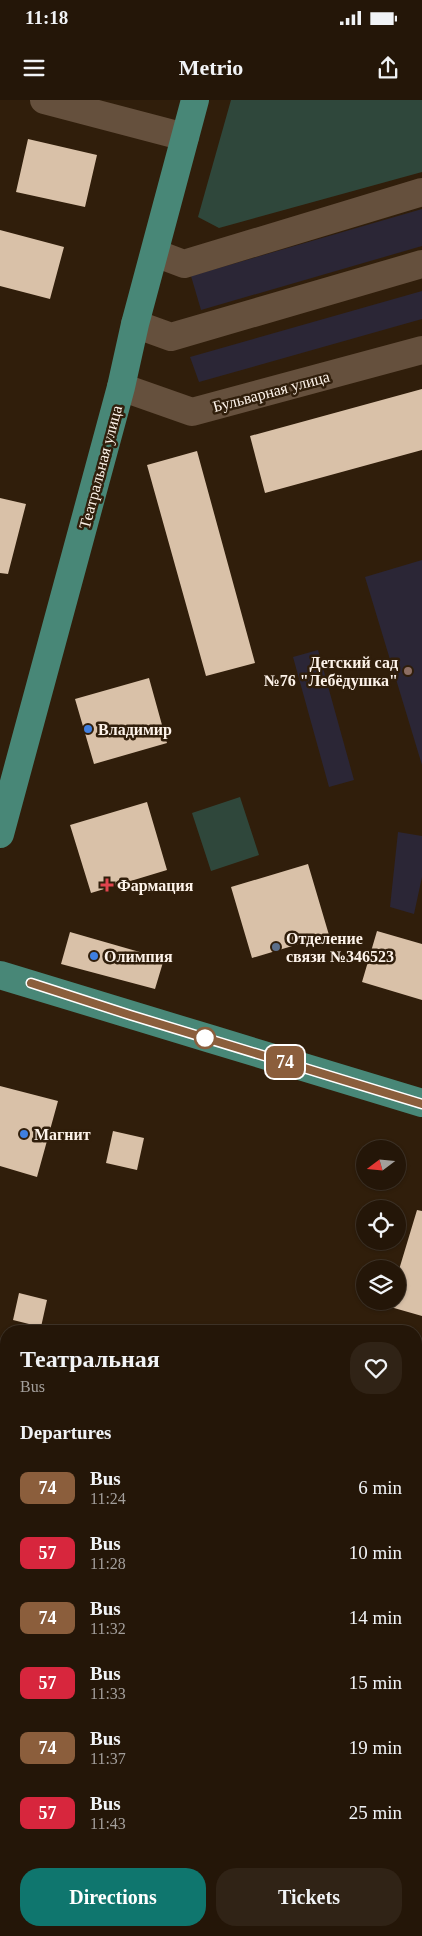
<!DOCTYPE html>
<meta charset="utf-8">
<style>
:root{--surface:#241608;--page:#302316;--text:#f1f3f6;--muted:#a39f9c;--line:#413529;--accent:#0f766e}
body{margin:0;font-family:"Times New Roman",serif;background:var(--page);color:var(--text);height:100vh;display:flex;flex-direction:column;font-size:19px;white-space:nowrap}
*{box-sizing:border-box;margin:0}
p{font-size:16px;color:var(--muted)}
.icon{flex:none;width:28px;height:28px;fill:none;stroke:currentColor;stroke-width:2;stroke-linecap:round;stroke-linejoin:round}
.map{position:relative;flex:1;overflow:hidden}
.drawer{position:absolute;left:0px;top:1225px;width:422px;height:611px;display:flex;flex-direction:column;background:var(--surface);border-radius:20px 20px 0 0;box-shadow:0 1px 4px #0004,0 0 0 1px var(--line)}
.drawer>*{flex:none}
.badge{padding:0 10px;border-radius:8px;font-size:18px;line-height:32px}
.needle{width:32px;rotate:254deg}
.controls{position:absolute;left:356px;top:1040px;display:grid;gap:10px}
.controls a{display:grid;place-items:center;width:50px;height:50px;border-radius:50%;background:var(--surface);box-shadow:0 1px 4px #0004,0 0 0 1px var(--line);font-size:25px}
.map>.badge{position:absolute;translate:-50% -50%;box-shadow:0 0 0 2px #fff}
h2{padding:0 20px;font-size:19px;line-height:45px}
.round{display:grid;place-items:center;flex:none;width:52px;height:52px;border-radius:20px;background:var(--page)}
.overview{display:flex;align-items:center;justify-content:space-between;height:85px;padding:0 20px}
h1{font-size:24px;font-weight:700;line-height:38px}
.primary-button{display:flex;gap:10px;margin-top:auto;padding:10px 20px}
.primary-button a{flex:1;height:58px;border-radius:20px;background:var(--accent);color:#fff;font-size:20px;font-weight:700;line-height:58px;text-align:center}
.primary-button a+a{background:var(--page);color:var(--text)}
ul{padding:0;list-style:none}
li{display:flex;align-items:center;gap:15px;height:65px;padding:0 20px}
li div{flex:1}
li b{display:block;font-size:19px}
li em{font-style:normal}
li .badge{min-width:55px;font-weight:700;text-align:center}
.status{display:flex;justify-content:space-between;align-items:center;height:35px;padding:0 25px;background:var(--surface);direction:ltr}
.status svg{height:14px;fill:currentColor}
header{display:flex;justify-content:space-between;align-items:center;height:65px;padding:0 20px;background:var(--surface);font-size:22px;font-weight:700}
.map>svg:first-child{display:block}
</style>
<div class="status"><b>11:18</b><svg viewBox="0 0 49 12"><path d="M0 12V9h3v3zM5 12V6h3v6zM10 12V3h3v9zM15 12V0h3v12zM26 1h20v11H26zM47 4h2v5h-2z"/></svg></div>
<header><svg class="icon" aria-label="menu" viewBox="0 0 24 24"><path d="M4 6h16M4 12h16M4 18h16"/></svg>Metrio<svg class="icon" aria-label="share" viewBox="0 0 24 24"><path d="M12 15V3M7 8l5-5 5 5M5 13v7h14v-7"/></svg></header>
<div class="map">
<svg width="422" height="1836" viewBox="0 0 422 1836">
<rect width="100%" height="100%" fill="#301e0b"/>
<!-- industrial -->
<path fill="#2b2636" d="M422,109V146L201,210L191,176Z
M422,191V219L199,282L190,257Z
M422,460V665L365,477Z
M318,550L354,680L329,687L293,557Z
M398,732L422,736V777L414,814L390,807Z"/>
<!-- green -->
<path fill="#2f473b" d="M231,0H422V72L219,128L198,117Z
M240,697L259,755L211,771L192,713Z"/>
<!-- building -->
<path fill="#d9c1a8" d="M28,39L97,55L85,107L16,92Z
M0,130L64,147L50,199L0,186Z
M422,289V350L265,393L250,336Z
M197,351L255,563L206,576L147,365Z
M0,398L26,404L8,474L0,473Z
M149,578L167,643L94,664L75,599Z
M147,702L167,770L91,793L70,725Z
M308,764L329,835L252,858L231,787Z
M377,831L422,844V900L362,882Z
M70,832L164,859L155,889L61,864Z
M0,986L58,1001L37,1077L0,1066Z
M113,1031L144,1038L137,1070L106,1063Z
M417,1110L422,1111V1216L387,1206L389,1201H398V1173Z
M19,1193L47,1200L41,1227L13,1220Z"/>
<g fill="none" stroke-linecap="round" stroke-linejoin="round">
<!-- minor -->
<path stroke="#65503d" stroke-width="28" d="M44,0L185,37
M155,153L184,164L422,92
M135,224L171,237L422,164
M121,287L192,312L422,250
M416,1460L422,1439
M316,1836L317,1830"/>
<!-- major -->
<path stroke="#488777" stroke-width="28" d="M0,734L121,287L135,224L195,0
M0,875C141,917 281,961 422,1003"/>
</g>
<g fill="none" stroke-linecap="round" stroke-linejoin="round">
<!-- line casing -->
<g stroke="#fff" stroke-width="11">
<path id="line" d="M31,883L130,915L422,1004"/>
</g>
<!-- line -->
<use href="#line" stroke="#8b5e3c" stroke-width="8"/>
</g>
<!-- markers -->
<circle fill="#8d6e63" stroke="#301e0b" stroke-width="2" cx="408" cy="571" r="5"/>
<g fill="#3f7fe0" stroke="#301e0b" stroke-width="2">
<circle cx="88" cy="629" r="5"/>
<circle cx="94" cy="856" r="5"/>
<circle cx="24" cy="1034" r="5"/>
</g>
<path fill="#e0444e" stroke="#301e0b" stroke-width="2" d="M104.5 777.5h5v5h5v5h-5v5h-5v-5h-5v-5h5z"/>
<circle fill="#5c6f8a" stroke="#301e0b" stroke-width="2" cx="276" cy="847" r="5"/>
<circle fill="#fff" stroke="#8b5e3c" stroke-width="2.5" cx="205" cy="938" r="10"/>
<g text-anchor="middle" stroke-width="5" stroke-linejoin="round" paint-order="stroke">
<!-- street labels -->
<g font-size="16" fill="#fdf3ea" stroke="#301e0b">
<text transform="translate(271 291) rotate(-15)" y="6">Бульварная улица</text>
<text transform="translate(100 367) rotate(-75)" y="6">Театральная улица</text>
</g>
<!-- poi labels -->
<g font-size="16" font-weight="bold" fill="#fdf3ea" stroke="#301e0b" text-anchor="start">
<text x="398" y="568" text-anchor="end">Детский сад<tspan x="398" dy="18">№76 "Лебёдушка"</tspan></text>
<text x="98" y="635">Владимир</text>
<text x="117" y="791">Фармация</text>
<text x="286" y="844">Отделение<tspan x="286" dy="18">связи №346523</tspan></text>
<text x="104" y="862">Олимпия</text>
<text x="34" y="1040">Магнит</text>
</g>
</g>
</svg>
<div class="controls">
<a><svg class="needle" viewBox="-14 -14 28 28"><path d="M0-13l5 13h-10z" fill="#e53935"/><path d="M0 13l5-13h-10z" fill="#a39f9c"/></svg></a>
<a><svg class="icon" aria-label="locate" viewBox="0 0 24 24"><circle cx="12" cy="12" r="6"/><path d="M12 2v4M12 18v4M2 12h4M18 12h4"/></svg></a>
<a><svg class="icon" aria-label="layers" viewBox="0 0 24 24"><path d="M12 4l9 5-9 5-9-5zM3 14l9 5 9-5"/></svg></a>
</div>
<b class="badge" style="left:285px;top:962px;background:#8b5e3c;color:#fff">74</b>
<section class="drawer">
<div class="overview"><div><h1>Театральная</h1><p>Bus</p></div><a class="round"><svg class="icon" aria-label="heart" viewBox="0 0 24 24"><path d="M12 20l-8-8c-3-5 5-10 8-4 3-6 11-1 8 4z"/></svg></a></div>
<h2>Departures</h2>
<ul>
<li><span class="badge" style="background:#8b5e3c;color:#fff">74</span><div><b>Bus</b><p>11:24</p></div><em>6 min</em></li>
<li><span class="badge" style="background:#d7263d;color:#fff">57</span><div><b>Bus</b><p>11:28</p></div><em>10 min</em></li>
<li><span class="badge" style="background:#8b5e3c;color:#fff">74</span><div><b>Bus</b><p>11:32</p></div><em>14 min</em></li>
<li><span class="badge" style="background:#d7263d;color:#fff">57</span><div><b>Bus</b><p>11:33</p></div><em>15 min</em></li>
<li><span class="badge" style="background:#8b5e3c;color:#fff">74</span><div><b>Bus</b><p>11:37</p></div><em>19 min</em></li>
<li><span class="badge" style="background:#d7263d;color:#fff">57</span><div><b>Bus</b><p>11:43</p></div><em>25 min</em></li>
</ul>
<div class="primary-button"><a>Directions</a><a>Tickets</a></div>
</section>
</div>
